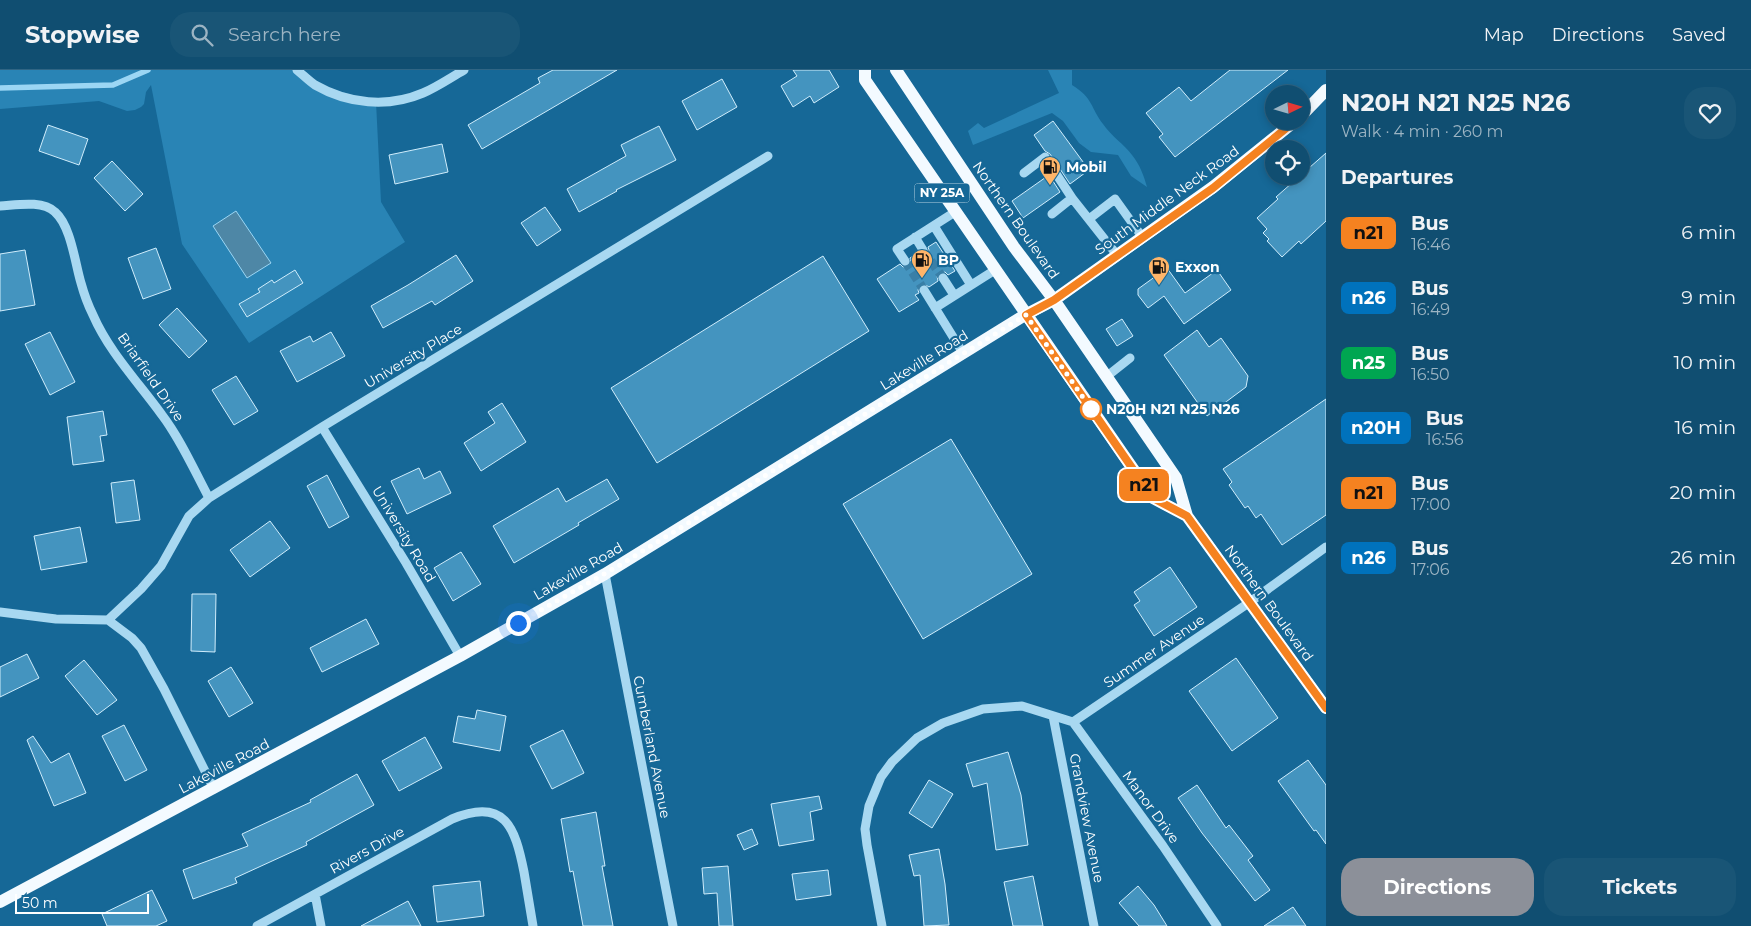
<!DOCTYPE html>
<meta charset="utf-8">
<style>
:root{--surface:#104e71;--page:#195576;--text:#f1f3f6;--muted:#9cb4c3;--line:#306584;--accent:#8c9099}
body{margin:0;font-family:Montserrat,sans-serif;background:var(--page);color:var(--text);height:100vh;display:flex;flex-direction:column;font-size:19px;white-space:nowrap}
*{box-sizing:border-box;margin:0}
p{font-size:16px;color:var(--muted)}
.icon{flex:none;width:28px;height:28px;fill:none;stroke:currentColor;stroke-width:2;stroke-linecap:round;stroke-linejoin:round}
.map{position:relative;flex:1;overflow:hidden}
.panel{display:flex;flex-direction:column;background:var(--surface);width:425px}
.panel>*{flex:none}
.badge{padding:0 10px;border-radius:8px;font-size:18px;line-height:32px}
.needle{width:32px;rotate:85deg}
.controls{position:absolute;left:1265px;top:15px;display:grid;gap:10px}
.controls a{display:grid;place-items:center;width:45px;height:45px;border-radius:50%;background:var(--surface);box-shadow:0 2px 8px #0003,0 0 0 1px var(--line);font-size:25px}
.scale{position:absolute;left:15px;bottom:12px;width:134px;box-sizing:border-box;padding-left:5px;border:2px solid #fff;border-top:0;font-size:14px;line-height:18px;white-space:nowrap;color:#fff;-webkit-text-stroke:4px #166897;paint-order:stroke}
.you{position:absolute;width:25px;height:25px;margin:-12px;border:4px solid #fff;border-radius:50%;background:#1a73e8;box-shadow:0 0 0 8px #1a73e833}
.map>.badge{position:absolute;translate:-50% -50%;box-shadow:0 0 0 2px #fff}
h2{padding:0 15px;font-size:19px;line-height:45px}
.round{display:grid;place-items:center;flex:none;width:52px;height:52px;border-radius:20px;background:var(--page)}
.head{display:flex;align-items:center;justify-content:space-between;height:85px;padding:0 15px}
h1{font-size:24px;font-weight:700;line-height:38px}
.primary-button{display:flex;gap:10px;margin-top:auto;padding:10px 15px}
.primary-button a{flex:1;height:58px;border-radius:20px;background:var(--accent);color:#fff;font-size:20px;font-weight:700;line-height:58px;text-align:center}
.primary-button a+a{background:var(--page);color:var(--text)}
ul{padding:0;list-style:none}
li{display:flex;align-items:center;gap:15px;height:65px;padding:0 15px}
li div{flex:1}
li b{display:block;font-size:19px}
li em{font-style:normal}
li .badge{min-width:55px;font-weight:700;text-align:center}
header{display:flex;align-items:center;gap:30px;box-sizing:border-box;height:70px;padding:0 25px;background:var(--surface);border-bottom:1px solid var(--line)}
header strong{font-size:24px}
nav{display:flex;gap:28px;margin-inline-start:auto;font-size:18px}
.search{width:350px;height:45px;background:var(--page);display:flex;align-items:center;gap:12px;box-sizing:border-box;padding:0 18px;border-radius:20px;color:var(--muted);font-size:19px}
main{display:flex;flex:1;min-height:0}
.map>svg:first-child{display:block}
</style>
<header>
<strong>Stopwise</strong>
<div class="search"><svg class="icon" aria-label="search" viewBox="0 0 24 24"><circle cx="10" cy="10" r="6"/><path d="M15 15l6 6"/></svg>Search here</div>
<nav><a>Map</a><a>Directions</a><a>Saved</a></nav>
</header>
<main>
<div class="map">
<svg width="1326" height="856" viewBox="0 0 1326 856">
<rect width="100%" height="100%" fill="#166897"/>
<!-- green -->
<path fill="#2984b5" d="M0,0H297L315,14L376,32L381,132L405,172L249,273L182,174L151,15L146,22L144,34L141,37L135,40L127,41L99,31L0,39Z
M1048,0H1072V15C1094,29 1090,37 1103,54C1111,66 1124,74 1132,85C1140,95 1144,106 1147,117L1131,106L1118,85L1091,82L1079,73L1063,51L1052,43L973,75L968,61L978,53L984,58L1059,23Z"/>
<!-- water -->
<path fill="#4e87a6" stroke="#9bd6f4" d="M236,141L271,193L247,208L213,156Z"/>
<g fill="none" stroke-linecap="round" stroke-linejoin="round">
<!-- stream -->
<path stroke="#9bd6f4" stroke-width="5.5" d="M0,18L113,15L148,0"/>
</g>
<!-- building -->
<path fill="#4494bf" stroke="#d0edfc" d="M553,0H617L482,79L468,55L540,13L538,8Z
M793,0H829L839,17L814,33L810,26L793,37L781,16L797,6Z
M1230,0H1288L1175,87L1159,67L1163,64L1146,43L1179,17L1191,31Z
M722,9L737,37L697,60L682,31Z
M1053,51L1089,100L1070,114L1050,84L1045,81L1034,65Z
M48,55L88,69L79,95L39,81Z
M659,56L676,90L616,120L617,121L579,142L567,119L626,86L621,75Z
M442,74L448,102L395,114L389,85Z
M1326,83V151L1301,174L1299,171L1282,187L1267,171L1269,169L1263,163L1267,159L1257,148L1278,129L1276,127Z
M112,91L143,124L125,141L94,108Z
M1049,105L1060,122L1023,148L1012,131Z
M545,137L561,160L537,176L521,153Z
M936,172L955,201L948,205L945,202L940,203L937,206L938,211L929,217L924,214L920,215L918,220L919,223L915,225L919,230L899,242L877,209L900,194L903,197L908,196L911,193L910,188L918,183L923,186L927,185L929,180L928,177Z
M156,178L171,219L143,229L128,188Z
M25,180L35,235L0,241V184Z
M456,185L473,211L435,235L432,231L383,258L371,236L408,215Z
M823,186L869,261L657,393L611,318Z
M1167,198L1185,223L1217,200L1231,220L1184,254L1164,226L1148,238L1138,225V219Z
M295,200L303,213L247,247L239,234L260,222L258,219L272,210L274,213Z
M177,238L207,271L189,288L159,255Z
M1122,249L1133,266L1117,276L1106,259Z
M1197,260L1209,277L1221,268L1248,306L1246,317L1207,346L1164,285Z
M50,262L75,312L50,325L25,274Z
M331,262L345,286L297,312L280,281L310,266L313,272Z
M236,306L258,341L234,355L212,320Z
M1326,329V445L1282,475L1261,444L1256,448L1248,436L1245,438L1229,415L1232,412L1223,399Z
M502,333L526,372L481,401L464,373L495,353L488,342Z
M103,341L107,365L100,366L104,391L73,395L67,347Z
M951,369L1032,504L923,569L843,434Z
M419,398L424,409L440,401L451,423L407,444L391,411Z
M327,405L349,447L329,458L307,416Z
M607,409L619,429L578,453L579,455L514,493L493,456L558,418L566,432Z
M134,410L140,450L116,453L111,413Z
M270,451L290,478L250,507L230,480Z
M80,457L87,492L41,500L34,466Z
M461,482L481,514L453,531L434,498Z
M1170,497L1197,537L1154,566L1134,535L1140,531L1134,522Z
M192,524H216L215,582L191,581Z
M366,549L379,574L322,602L310,578Z
M27,584L39,608L0,627V597Z
M1236,588L1278,648L1232,681L1189,621Z
M84,590L117,630L97,645L65,606Z
M231,597L253,633L229,647L208,611Z
M477,640L506,646L500,681L453,672L458,646L475,649Z
M124,655L147,700L125,711L102,666Z
M563,660L584,703L552,719L530,676Z
M33,666L51,693L69,683L86,723L54,736L27,670Z
M425,667L442,698L399,721L382,691Z
M1008,682L1021,725L1028,775L996,780L987,713L973,717L966,694Z
M1308,690L1326,715V774L1316,760L1314,761L1278,711Z
M357,704L374,735L306,772L307,775L235,808L237,813L193,829L183,800L248,776L242,764L311,732L310,730Z
M929,710L953,724L932,758L909,743Z
M1197,715L1226,758L1229,755L1253,786L1248,790L1270,820L1255,831L1202,763L1178,728Z
M819,726L822,739L810,742L814,770L779,776L771,734Z
M596,742L605,796H602L613,856H583L573,801L570,802L561,749Z
M752,759L758,774L744,780L737,765Z
M939,779L945,814L949,855L924,856L920,805L914,806L909,785Z
M728,796L733,856H719L717,823L704,824L702,798Z
M828,800L831,825L796,830L792,804Z
M1033,806L1043,856H1013L1004,812Z
M480,811L484,846L437,852L433,816Z
M1138,816L1154,835L1167,856H1139L1119,833Z
M152,820L167,851L156,856H107L102,844Z
M408,831L421,856H361Z
M1293,837L1306,856H1264Z"/>
<g fill="none" stroke-linecap="round" stroke-linejoin="round">
<!-- minor-tunnel -->
<path stroke="#397fa7" stroke-width="9" stroke-dasharray="9 4.5" stroke-linecap="butt" d="M923,180L943,208
M905,191L924,220"/>
<!-- minor -->
<path stroke="#a8d8f1" stroke-width="9" d="M297,0C303,5 309,11 315,15C348,34 388,38 423,23C437,17 450,8 464,0
M1024,103L1045,87L1072,128L1052,144
M1072,128L1117,185
M0,136C17,135 42,130 55,142C71,156 75,193 81,213C84,224 88,235 93,245C109,282 139,313 162,345C181,370 194,400 209,428
M1089,149L1115,129L1143,168
M934,156L971,215
M915,167L923,180
M905,191L897,179L955,142
M943,208L954,225
M924,220L963,283
M935,238L995,200
M1106,307L1130,288
M322,357L406,493L460,586
M605,504L673,856
M0,542L56,549L108,550L132,568L141,578L164,619L214,719
M108,550L141,519L161,496L189,446L209,428L322,357L768,86
M1053,646L1094,856
M1073,652L1250,532L1326,477
M315,824L321,856
M257,856L452,749C505,727 515,757 524,802C527,820 530,838 533,856
M882,856L867,775L865,759L869,736L881,707L892,692L917,668L943,653L983,639L1022,636L1073,652L1163,776L1217,856"/>
<!-- major -->
<path stroke="#f3faff" stroke-width="12" d="M865,0V10L1153,428L1187,446
M896,0L1014,177L1054,230L1176,408L1187,446L1326,638
M1301,46L1326,20
M0,832L460,586L605,504L1025,245L1054,230L1213,117L1295,51"/>
</g>
<g fill="none" stroke-linecap="round" stroke-linejoin="round">
<!-- line casing -->
<g stroke="#fff" stroke-width="11">
<path id="line" d="M1295,51L1213,118L1054,230L1026,245L1153,428L1187,446L1326,638"/>
</g>
<!-- line -->
<use href="#line" stroke="#f58220" stroke-width="8"/>
<!-- walk -->
<path stroke="#fff" stroke-width="5" stroke-dasharray="0 9" d="M518,553L620,495L1026,245L1091,339"/>
</g>
<!-- icons -->
<defs>
<g id="fuel-pin" transform="scale(1.125)"><path d="M0 17L-7.5 6A9.5 9.5 0 1 1 7.5 6Z" fill="#ffb569" stroke="#166897"/><path d="M-5.5-6h7V0h2V4h1.3V-2.5L3-4.5l.8-.8L6-3V5H2.5V1h-1V6h-7ZM-4.2-4.7v3.2H.2V-4.7Z" fill="#111"/></g>
</defs>
<g fill-rule="evenodd">
<use href="#fuel-pin" x="1050" y="97"/>
<use href="#fuel-pin" x="922" y="190"/>
<use href="#fuel-pin" x="1159" y="197"/>
</g>
<!-- markers -->
<circle fill="#fff" stroke="#f58220" stroke-width="2.5" cx="1091" cy="339" r="10"/>
<g text-anchor="middle" stroke-width="4.5" stroke-linejoin="round" paint-order="stroke">
<!-- shield labels -->
<rect fill="#166897" stroke="#b9d2e0" stroke-width="1" x="914.5" y="113.5" width="55" height="19" rx="4"/>
<g font-size="12" font-weight="bold" fill="#fff">
<text x="942" y="127">NY 25A</text>
</g>
<!-- poi labels -->
<g font-size="14" font-weight="bold" fill="#fff" stroke="#166897" text-anchor="start">
<text x="1066" y="102">Mobil</text>
<text x="938" y="195">BP</text>
<text x="1175" y="202">Exxon</text>
</g>
<!-- street labels -->
<g font-size="14" fill="#fff" stroke="#166897">
<text transform="translate(1167 130) rotate(-36)" y="5">South Middle Neck Road</text>
<text transform="translate(1016 150) rotate(55)" y="5">Northern Boulevard</text>
<text transform="translate(413 286) rotate(-31)" y="5">University Place</text>
<text transform="translate(924 290) rotate(-32)" y="5">Lakeville Road</text>
<text transform="translate(151 307) rotate(55)" y="5">Briarfield Drive</text>
<text transform="translate(404 464) rotate(59)" y="5">University Road</text>
<text transform="translate(578 501) rotate(-30)" y="5">Lakeville Road</text>
<text transform="translate(1269 533) rotate(54)" y="5">Northern Boulevard</text>
<text transform="translate(1154 581) rotate(-34)" y="5">Summer Avenue</text>
<text transform="translate(652 677) rotate(79)" y="5">Cumberland Avenue</text>
<text transform="translate(224 696) rotate(-28)" y="5">Lakeville Road</text>
<text transform="translate(1151 737) rotate(54)" y="5">Manor Drive</text>
<text transform="translate(1087 748) rotate(79)" y="5">Grandview Avenue</text>
<text transform="translate(367 780) rotate(-29)" y="5">Rivers Drive</text>
</g>
<!-- stop labels -->
<g font-size="14" font-weight="bold" fill="#fff" stroke="#166897" text-anchor="start">
<text x="1106" y="344">N20H N21 N25 N26</text>
</g>
</g>
</svg>
<div class="controls">
<a><svg class="needle" viewBox="-14 -14 28 28"><path d="M0-13l5 13h-10z" fill="#e53935"/><path d="M0 13l5-13h-10z" fill="#9cb4c3"/></svg></a>
<a><svg class="icon" aria-label="locate" viewBox="0 0 24 24"><circle cx="12" cy="12" r="6"/><path d="M12 2v4M12 18v4M2 12h4M18 12h4"/></svg></a>
</div>
<div class="scale">50 m</div>
<div class="you" style="left:518px;top:553px"></div>
<b class="badge" style="left:1144px;top:415px;background:#f58220;color:#111">n21</b>
</div>
<section class="panel">
<div class="head"><div><h1>N20H N21 N25 N26</h1><p>Walk · 4 min · 260 m</p></div><a class="round"><svg class="icon" aria-label="heart" viewBox="0 0 24 24"><path d="M12 20l-8-8c-3-5 5-10 8-4 3-6 11-1 8 4z"/></svg></a></div>
<h2>Departures</h2>
<ul>
<li><span class="badge" style="background:#f58220;color:#111">n21</span><div><b>Bus</b><p>16:46</p></div><em>6 min</em></li>
<li><span class="badge" style="background:#0072bc;color:#fff">n26</span><div><b>Bus</b><p>16:49</p></div><em>9 min</em></li>
<li><span class="badge" style="background:#00a651;color:#fff">n25</span><div><b>Bus</b><p>16:50</p></div><em>10 min</em></li>
<li><span class="badge" style="background:#0072bc;color:#fff">n20H</span><div><b>Bus</b><p>16:56</p></div><em>16 min</em></li>
<li><span class="badge" style="background:#f58220;color:#111">n21</span><div><b>Bus</b><p>17:00</p></div><em>20 min</em></li>
<li><span class="badge" style="background:#0072bc;color:#fff">n26</span><div><b>Bus</b><p>17:06</p></div><em>26 min</em></li>
</ul>
<div class="primary-button"><a>Directions</a><a>Tickets</a></div>
</section>
</main>
